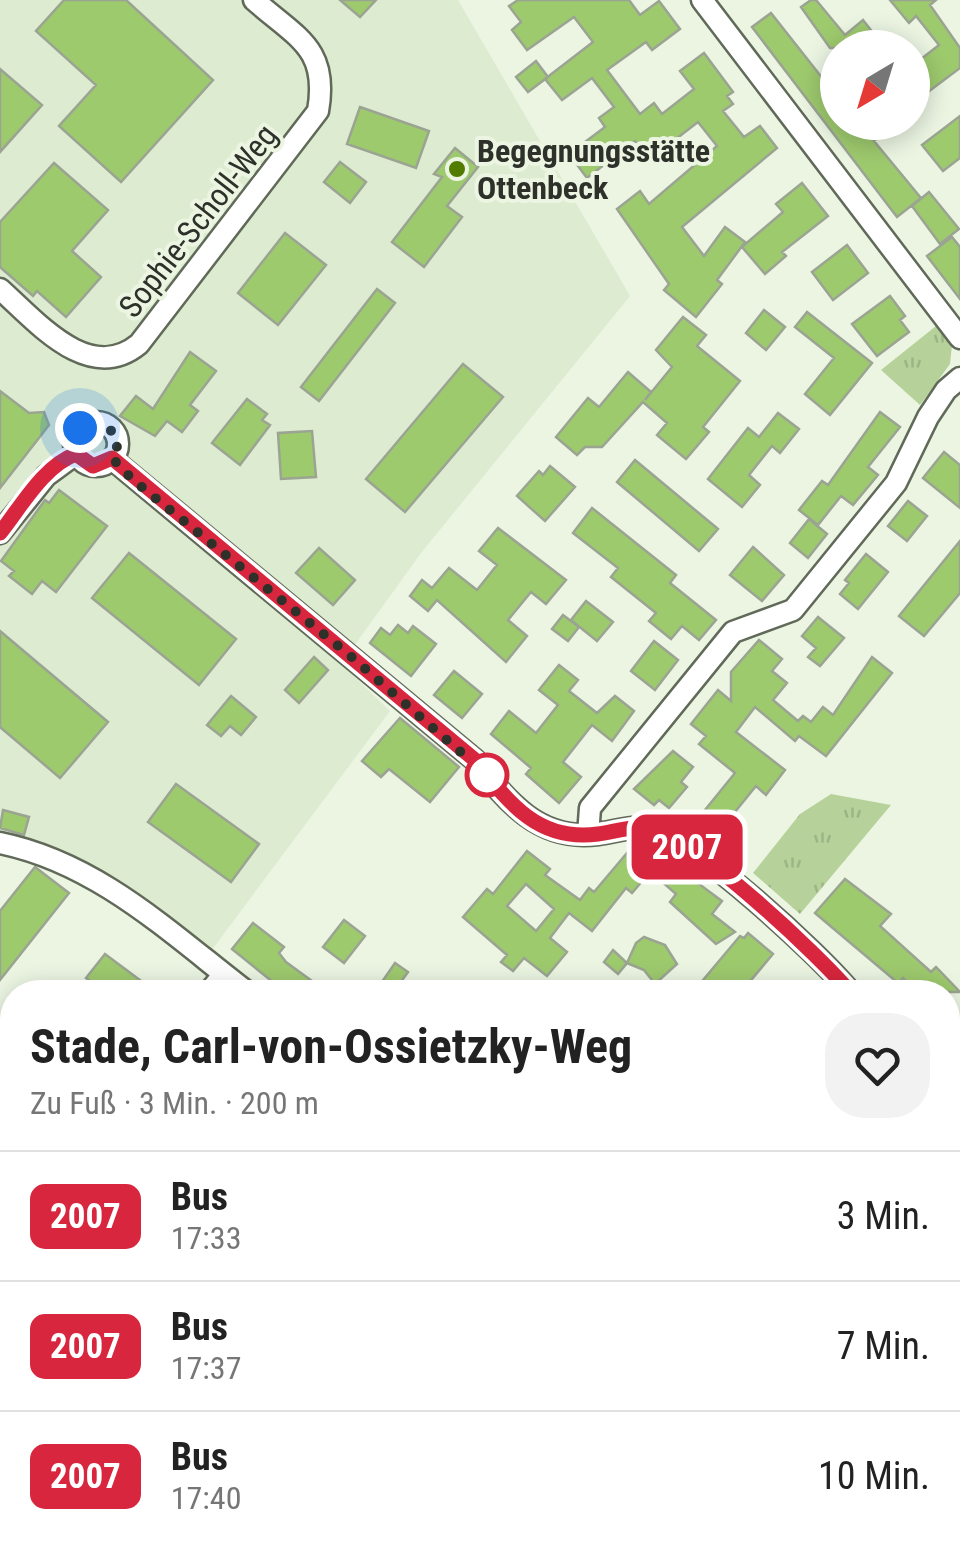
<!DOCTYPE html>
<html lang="de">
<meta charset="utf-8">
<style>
:root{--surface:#fff;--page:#f2f2f2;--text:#222;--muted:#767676;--line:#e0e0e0}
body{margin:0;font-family:"Roboto Condensed",sans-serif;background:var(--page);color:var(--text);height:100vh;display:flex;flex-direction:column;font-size:38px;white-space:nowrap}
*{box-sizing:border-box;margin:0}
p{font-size:32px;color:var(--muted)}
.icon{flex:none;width:55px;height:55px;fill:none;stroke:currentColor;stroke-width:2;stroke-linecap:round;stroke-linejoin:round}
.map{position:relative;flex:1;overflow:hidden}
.panel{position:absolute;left:0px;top:980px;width:960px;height:582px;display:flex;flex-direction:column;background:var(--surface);border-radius:40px 40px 0 0;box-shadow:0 5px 25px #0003}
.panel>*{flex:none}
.badge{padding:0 20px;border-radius:15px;font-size:35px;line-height:65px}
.needle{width:65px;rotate:218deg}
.buttons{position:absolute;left:820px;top:30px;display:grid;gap:20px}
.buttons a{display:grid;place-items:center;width:110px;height:110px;border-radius:50%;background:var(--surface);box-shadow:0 5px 25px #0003;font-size:50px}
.you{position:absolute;width:50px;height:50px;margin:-25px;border:8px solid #fff;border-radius:50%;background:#1a73e8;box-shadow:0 0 0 15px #1a73e833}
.map>.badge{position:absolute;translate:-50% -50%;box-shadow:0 0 0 5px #fff}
.round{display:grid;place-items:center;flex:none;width:105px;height:105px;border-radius:40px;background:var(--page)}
.summary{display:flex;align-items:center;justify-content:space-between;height:170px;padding:0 30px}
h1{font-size:48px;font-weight:700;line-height:75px}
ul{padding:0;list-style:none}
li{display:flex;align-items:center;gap:30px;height:130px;padding:0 30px;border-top:2px solid var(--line)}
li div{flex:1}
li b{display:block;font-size:38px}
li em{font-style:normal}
li .badge{min-width:110px;font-weight:700;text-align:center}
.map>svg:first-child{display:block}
</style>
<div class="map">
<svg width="960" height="1562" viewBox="0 0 960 1562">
<defs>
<pattern id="grass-tufts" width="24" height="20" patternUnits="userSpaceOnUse" patternTransform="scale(2.5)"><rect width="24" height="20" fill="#b6d29a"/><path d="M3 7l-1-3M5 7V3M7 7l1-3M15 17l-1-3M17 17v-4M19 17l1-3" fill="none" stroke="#9db585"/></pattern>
</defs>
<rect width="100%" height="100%" fill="#ebf5e2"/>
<!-- built -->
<path fill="#ddebd1" d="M0,0H458L630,296L421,553L341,664L390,711L211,951L99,869L0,832Z"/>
<!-- grass -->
<path fill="url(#grass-tufts)" d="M936,326L952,345L950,364L920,405L881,370Z
M831,794L891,805L800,914L753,873L800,814Z
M467,1550L530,1558V1562H454Z"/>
<!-- building -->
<path fill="#9eca6e" stroke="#9ba492" stroke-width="2.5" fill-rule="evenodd" d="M64,0H126L213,80L121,182L59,126L96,85L36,31Z
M340,0H376L360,17Z
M518,0H629L640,15L659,1L680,29L652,50L646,42L607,70L640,114L654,103L662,114L694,89L680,71L704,53L733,92L727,96L733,104L723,111L744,137L760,126L777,148L682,227L704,256L725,227L745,242L717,280L722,284L696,317L664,290L669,284L617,209L640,191L649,204L717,146L698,122L650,159L635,141L587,178L569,154L605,127L599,118L614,107L592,78L562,100L545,79L593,42L574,17L527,50L512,30L521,22L509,6Z
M811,0H816L845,35L863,20L885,48H830L801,7Z
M890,0H936L930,5L960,48V68L912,104V66L939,45L916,16L909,23Z
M771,13L838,98V122H893L874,141L921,198L897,217L752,27Z
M536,61L548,77L528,92L516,77Z
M0,69L42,105L0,152Z
M360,107L429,131L416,168L347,144Z
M960,116V158L943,171L922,145Z
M455,148L478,167L447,206L462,217L424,267L392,242L442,177L434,174Z
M340,162L366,182L350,203L324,182Z
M54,163L108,210L72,251L101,277L66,317L37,291L33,296L0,267V222Z
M802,183L828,216L782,252L786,256L765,274L742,247L783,212L776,204Z
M929,192L959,229L940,244L912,206Z
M285,233L326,265L278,325L238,293Z
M952,237L960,247V299L927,256Z
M847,245L868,273L833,300L812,272Z
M377,289L395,303L319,401L301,387Z
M890,296L905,316L900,320L909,332L877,356L852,324Z
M764,310L785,327L766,350L746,333Z
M807,312L872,363L830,415L805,394L834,358L795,327Z
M683,317L706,335L697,346L740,381L703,427L709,432L686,459L657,435L667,423L643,402L602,447H585L577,455L556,437L588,398L599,407L628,372L651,392L645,400L672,367L656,350Z
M190,352L216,371L190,405L198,411L182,432L167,421L155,436L120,416L136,396L153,409Z
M463,364L503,397L405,512L366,479Z
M0,391L29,413L44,412L49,425L0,488Z
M247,399L267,414L262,420L270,425L240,465L212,443Z
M880,412L900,427L868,467L878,475L853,505L841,496L818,525L799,510L822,481L828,485Z
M778,413L799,429L780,453L772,446L749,475L760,485L742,507L708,479L748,428L759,437Z
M312,431L316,477L281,479L278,433Z
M944,452L960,465V508L923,478Z
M635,460L718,529L699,551L617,482Z
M550,466L575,487L545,521L517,496L539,471L543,475Z
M59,490L107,526L56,592L42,581L32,594L9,576L14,571L1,561L45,500L49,503Z
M908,501L927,516L907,541L888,526Z
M592,508L676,575L670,583L716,620L699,640L682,626L671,639L649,621L656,613L611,577L618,568L573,533Z
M809,519L827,534L808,558L790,543Z
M498,528L566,580L546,604L531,592L508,620L527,636L506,662L437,600L428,611L410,596L422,580L432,588L449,568L477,590L497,565L479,551Z
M960,541V593L924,636L899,616Z
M753,547L784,575L762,601L730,575Z
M319,548L355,580L333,605L296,573Z
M129,553L236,639L199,685L92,598Z
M866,554L888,572L858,609L840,594L849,583L845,580Z
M586,601L613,622L597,641L571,620Z
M563,615L579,627L568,641L552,629Z
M818,617L844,638L820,666L808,657L816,648L802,636Z
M398,625L408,633L413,626L436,644L411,676L370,643L381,628L390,635Z
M0,631L108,722L60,778L0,727Z
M759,640L782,659L772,671L787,683L773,700L798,721L803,716L811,722L823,707L833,715L872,657L892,673L826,756L799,736L795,741L755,707L736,732L785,770L766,795L756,786L726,823L741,835L730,848L696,821L735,773L699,744L706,736L691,724L718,690L731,701V672Z
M654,641L678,660L655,690L631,671Z
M314,657L328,670L299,703L285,690Z
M559,665L578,680L569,691L597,713L615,696L634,711L612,741L592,725L563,762L581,777L559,803L526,774L531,768L491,734L509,711L536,733L558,705L539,690Z
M454,671L482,694L462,718L434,695Z
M231,696L256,717L241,735L230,726L221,736L207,725Z
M400,718L459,767L430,802L389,769L381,777L362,761Z
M673,751L693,767L681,782L687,787L669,808L659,800L654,805L634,789Z
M176,784L259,844L231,882L148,822Z
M3,810L29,817L24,835L0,828Z
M653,850L722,901L712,914L735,932L716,944L670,902L676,894L642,864Z
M527,851L550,869L545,875L580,900L589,888L594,892L627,853L650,872L632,893L626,888L592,931L569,913L550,938L567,952L547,976L524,958L513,971L501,962L507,955L463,917L487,889L493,894ZM526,884L554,909L536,931L507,906Z
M35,867L69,893L0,980V911Z
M845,879L891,914L880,926L931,972L936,967L960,992H917L903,978L898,983L815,913Z
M344,920L365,936L344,963L323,947Z
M253,923L284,947L279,953L286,962L327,992H275L279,987L232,949Z
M748,933L773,954L741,992H693L740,936L744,938Z
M644,937L665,945L677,964L655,984L644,970L627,963L636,943Z
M613,950L627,963L618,974L604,962Z
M105,954L113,960L156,992H105L86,978Z
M395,963L408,972L400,983L411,992H375Z"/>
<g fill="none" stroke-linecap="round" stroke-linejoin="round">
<!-- minor casing -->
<g stroke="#616a59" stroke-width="25">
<path id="minor" d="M702,0L960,338
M0,289C37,322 89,385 139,344L318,111C329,48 297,38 254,0
M74 444a22 22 0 1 1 44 0a22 22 0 1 1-44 0Z
M112,459L475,760C507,802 540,842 598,834C613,832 636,825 651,828C694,839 820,955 850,992
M0,533L46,476L76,454
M588,835L590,808L733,632L793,610L896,483L928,417L946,390L960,378
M0,843C98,863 170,933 247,992
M209,992L224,974
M948,1126L960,1141
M0,1351L12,1361
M208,1550L226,1562
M606,1550L623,1562
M54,1562L71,1550
M846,1562L850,1550"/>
</g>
<!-- minor -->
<use href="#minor" stroke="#fff" stroke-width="20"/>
</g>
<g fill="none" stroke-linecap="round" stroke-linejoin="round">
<!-- line casing -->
<g stroke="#fff" stroke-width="22">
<path id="line" d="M0,533C21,507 43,466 76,454L93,466L112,458L475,760C509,803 538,842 598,834C613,832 636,825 651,828C695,839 819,955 850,992"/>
</g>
<!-- line -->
<use href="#line" stroke="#d7263d" stroke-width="15"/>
<!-- walk -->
<path stroke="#2d312a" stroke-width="10" stroke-dasharray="0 18" d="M80,428L93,422L108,425L118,444L112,458L133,480L347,653L487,775"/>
</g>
<!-- markers -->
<circle fill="#517c00" stroke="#ebf5e2" stroke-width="4" cx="457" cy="169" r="10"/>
<circle fill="#fff" stroke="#d7263d" stroke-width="5" cx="487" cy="775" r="20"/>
<g text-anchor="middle" stroke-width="8" stroke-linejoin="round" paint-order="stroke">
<!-- poi labels -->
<g font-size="32" font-weight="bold" fill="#2d312a" stroke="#ebf5e2" text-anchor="start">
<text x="477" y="162">Begegnungsstätte<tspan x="477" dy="37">Ottenbeck</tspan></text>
</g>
<!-- street labels -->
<g font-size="32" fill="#2d312a" stroke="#ebf5e2">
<text transform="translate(198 221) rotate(-52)" y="11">Sophie-Scholl-Weg</text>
</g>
</g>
</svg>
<div class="buttons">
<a><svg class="needle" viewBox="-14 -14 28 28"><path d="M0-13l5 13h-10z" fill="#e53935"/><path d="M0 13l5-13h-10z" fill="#767676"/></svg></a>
</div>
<div class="you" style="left:80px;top:428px"></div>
<b class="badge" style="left:687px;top:847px;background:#d7263d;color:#fff">2007</b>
<section class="panel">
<div class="summary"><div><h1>Stade, Carl-von-Ossietzky-Weg</h1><p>Zu Fuß · 3 Min. · 200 m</p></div><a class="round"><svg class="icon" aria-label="heart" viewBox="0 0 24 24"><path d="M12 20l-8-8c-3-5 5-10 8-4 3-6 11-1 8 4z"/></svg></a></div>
<ul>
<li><span class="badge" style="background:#d7263d;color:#fff">2007</span><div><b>Bus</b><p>17:33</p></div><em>3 Min.</em></li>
<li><span class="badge" style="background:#d7263d;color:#fff">2007</span><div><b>Bus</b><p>17:37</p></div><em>7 Min.</em></li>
<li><span class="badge" style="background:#d7263d;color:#fff">2007</span><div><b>Bus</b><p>17:40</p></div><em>10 Min.</em></li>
</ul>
</section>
</div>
